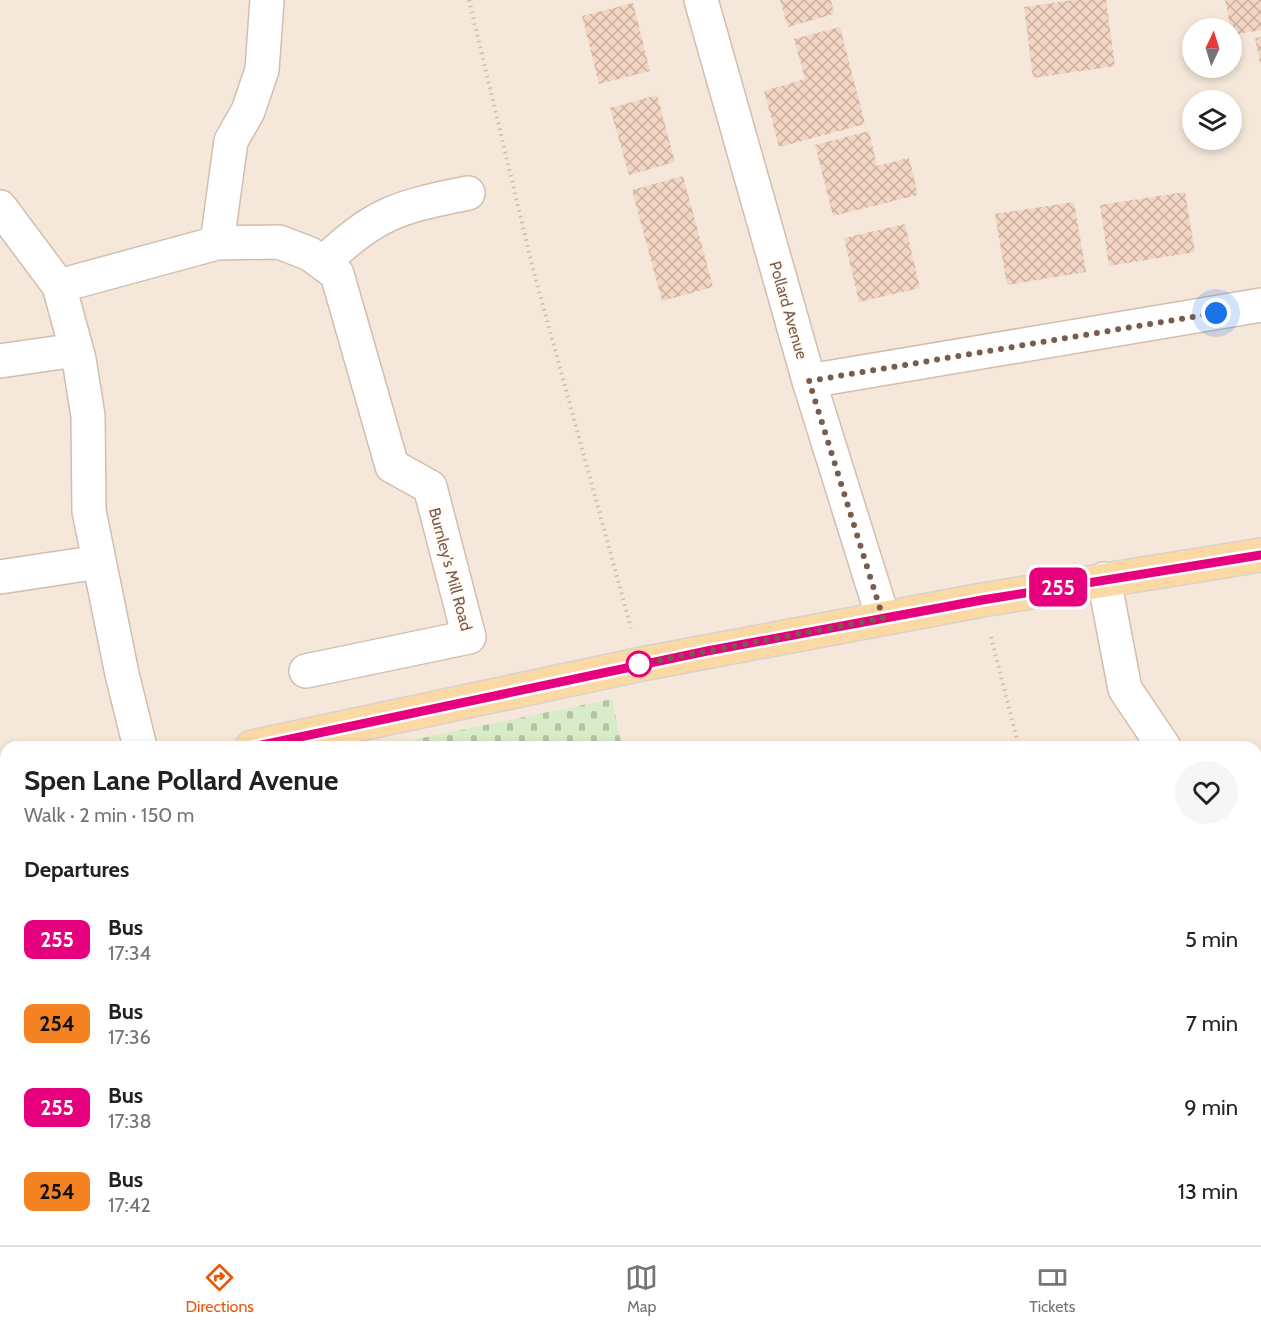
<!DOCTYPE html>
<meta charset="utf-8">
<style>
:root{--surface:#fff;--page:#f6f6f6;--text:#202124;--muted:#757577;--line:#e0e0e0;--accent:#ea580c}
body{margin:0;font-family:Cabin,sans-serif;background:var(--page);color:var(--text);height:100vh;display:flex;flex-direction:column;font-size:22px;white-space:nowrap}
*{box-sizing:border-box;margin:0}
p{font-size:20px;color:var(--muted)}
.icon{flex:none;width:33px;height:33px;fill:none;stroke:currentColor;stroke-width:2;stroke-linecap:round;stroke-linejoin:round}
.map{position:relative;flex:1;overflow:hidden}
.sheet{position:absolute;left:0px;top:741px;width:1262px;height:504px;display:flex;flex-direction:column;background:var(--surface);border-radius:18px 18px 0 0;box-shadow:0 3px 9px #0003}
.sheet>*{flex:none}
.badge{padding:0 12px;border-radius:9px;font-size:21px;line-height:39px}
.needle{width:39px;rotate:4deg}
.fabs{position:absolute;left:1182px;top:18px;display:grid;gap:12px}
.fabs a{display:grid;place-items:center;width:60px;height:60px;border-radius:50%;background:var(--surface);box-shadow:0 3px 9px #0003;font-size:30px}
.you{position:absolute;width:30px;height:30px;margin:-15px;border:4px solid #fff;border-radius:50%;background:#1a73e8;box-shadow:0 0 0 9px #1a73e833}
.map>.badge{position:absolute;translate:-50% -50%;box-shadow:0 0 0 3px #fff}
h2{padding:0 24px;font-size:22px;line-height:54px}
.round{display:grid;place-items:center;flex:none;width:63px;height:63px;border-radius:32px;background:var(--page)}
.overview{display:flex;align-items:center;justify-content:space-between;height:102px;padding:0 24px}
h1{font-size:28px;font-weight:800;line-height:45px}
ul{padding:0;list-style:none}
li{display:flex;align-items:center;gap:18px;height:84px;padding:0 24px}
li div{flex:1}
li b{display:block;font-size:22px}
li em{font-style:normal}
li .badge{min-width:66px;font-weight:700;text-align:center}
.tab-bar{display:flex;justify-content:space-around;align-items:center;height:84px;border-top:2px solid var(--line);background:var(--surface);font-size:16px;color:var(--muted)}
.tab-bar a{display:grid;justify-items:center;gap:3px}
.tab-bar .current{color:var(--accent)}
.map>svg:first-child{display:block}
</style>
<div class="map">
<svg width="1261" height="1245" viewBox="0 0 1261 1245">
<defs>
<pattern id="cemetery-stones" width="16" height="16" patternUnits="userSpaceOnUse" patternTransform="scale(1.5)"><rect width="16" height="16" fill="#d8ecc9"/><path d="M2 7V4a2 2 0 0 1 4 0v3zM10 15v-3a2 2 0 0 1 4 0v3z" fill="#b4c2a5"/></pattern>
<pattern id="building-cross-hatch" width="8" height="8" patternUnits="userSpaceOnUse" patternTransform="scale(1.5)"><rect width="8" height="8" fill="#f3d5c3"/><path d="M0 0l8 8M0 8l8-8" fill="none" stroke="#cab0a1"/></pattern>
</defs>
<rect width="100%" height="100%" fill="#fdf6ec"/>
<!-- residential -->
<path fill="#f5e8da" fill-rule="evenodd" d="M0,0H1261V1245H0ZM1192,28H1232V68H1192ZM1192,100H1232V140H1192ZM6,747H1256V1239H6Z"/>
<!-- cemetery -->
<path fill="url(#cemetery-stones)" d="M612,699L622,747H378Z
M6,823V1180L0,1181V824Z"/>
<!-- building -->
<path fill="url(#building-cross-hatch)" d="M780,0H831L834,14L788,27Z
M1073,0H1106L1115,66L1033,78L1024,7Z
M1225,0H1261V30L1232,35Z
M633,3L650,71L599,84L582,16Z
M840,27L865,124L779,147L764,91L805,79L794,39Z
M1261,37V63H1260L1255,38Z
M657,95L675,162L629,175L610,108Z
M869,131L877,166L909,158L918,195L833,216L815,145Z
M683,176L713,287L662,301L632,190Z
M1185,192L1195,252L1109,266L1100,205Z
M1074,202L1086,272L1007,285L995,214Z
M905,224L920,288L859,302L844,238Z"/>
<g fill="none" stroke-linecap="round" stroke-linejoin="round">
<!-- minor casing -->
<g stroke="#d1beb0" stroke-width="36">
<path id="minor" d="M701,0L809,381L883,618
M0,207L59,286L79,359L88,416L89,511L122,674L140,747
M217,243L279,242L310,254L337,274L392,466L430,487L469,637L306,671
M323,263C375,213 398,207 468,193
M59,286L217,243L231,141L248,111L262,70L267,0
M0,361L76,350
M809,381L1261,305
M0,577L99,562
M1104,579L1125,689L1164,747
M1256,887L1261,895"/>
</g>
<!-- major casing -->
<g stroke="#dad1cd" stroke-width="36">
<path id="major" d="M252,747L642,664L982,600L1261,555
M0,796L6,795"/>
</g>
<!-- path -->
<path stroke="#d9b8a5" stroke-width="4" stroke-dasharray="1.5 4.5" stroke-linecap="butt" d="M469,0L533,269L631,628
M991,637L1019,747
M976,1245L983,1239"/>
<!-- minor -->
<use href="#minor" stroke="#fff" stroke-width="33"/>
<!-- major -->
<use href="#major" stroke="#fbd9a5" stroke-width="33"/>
</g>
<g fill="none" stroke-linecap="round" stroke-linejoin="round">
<!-- line casing -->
<g stroke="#fff" stroke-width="14">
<path id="line" d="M252,747L707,651L982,600L1261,555"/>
</g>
<!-- line -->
<use href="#line" stroke="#e6007e" stroke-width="9"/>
<!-- walk -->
<path stroke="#7a5c4d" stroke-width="6" stroke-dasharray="0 10.8" d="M639,664L883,618L809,381L1216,313"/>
</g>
<!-- markers -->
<circle fill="#fff" stroke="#e6007e" stroke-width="3" cx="639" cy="664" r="12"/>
<g text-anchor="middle" stroke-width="4.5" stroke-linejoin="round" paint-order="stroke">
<!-- street labels -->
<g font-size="16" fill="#7a5c4d" stroke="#fffaf3">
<text transform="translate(789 310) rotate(74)" y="6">Pollard Avenue</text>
<text transform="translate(451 569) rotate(75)" y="6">Burnley's Mill Road</text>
</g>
</g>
</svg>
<div class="fabs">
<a><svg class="needle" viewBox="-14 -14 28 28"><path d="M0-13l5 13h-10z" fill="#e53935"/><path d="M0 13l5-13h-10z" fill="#757577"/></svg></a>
<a><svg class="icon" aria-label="layers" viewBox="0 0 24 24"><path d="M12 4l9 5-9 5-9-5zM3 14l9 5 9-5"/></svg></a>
</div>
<div class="you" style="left:1216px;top:313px"></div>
<b class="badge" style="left:1058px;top:587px;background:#e6007e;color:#fff">255</b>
<section class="sheet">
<div class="overview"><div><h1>Spen Lane Pollard Avenue</h1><p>Walk · 2 min · 150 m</p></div><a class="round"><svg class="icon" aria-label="heart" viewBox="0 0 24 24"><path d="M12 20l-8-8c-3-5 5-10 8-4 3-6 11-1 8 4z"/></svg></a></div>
<h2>Departures</h2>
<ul>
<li><span class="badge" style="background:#e6007e;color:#fff">255</span><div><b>Bus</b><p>17:34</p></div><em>5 min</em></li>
<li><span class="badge" style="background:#f58220;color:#111">254</span><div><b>Bus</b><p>17:36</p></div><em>7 min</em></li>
<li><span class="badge" style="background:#e6007e;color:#fff">255</span><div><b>Bus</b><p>17:38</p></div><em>9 min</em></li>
<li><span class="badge" style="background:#f58220;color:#111">254</span><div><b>Bus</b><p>17:42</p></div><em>13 min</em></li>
</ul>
</section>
</div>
<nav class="tab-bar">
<a class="current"><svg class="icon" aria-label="directions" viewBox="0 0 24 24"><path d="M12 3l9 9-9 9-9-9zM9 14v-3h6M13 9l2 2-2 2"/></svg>Directions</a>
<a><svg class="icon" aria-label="map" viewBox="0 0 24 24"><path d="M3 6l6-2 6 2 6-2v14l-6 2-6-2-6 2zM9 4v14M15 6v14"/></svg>Map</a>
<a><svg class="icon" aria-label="tickets" viewBox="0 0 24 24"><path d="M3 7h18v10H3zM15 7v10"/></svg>Tickets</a>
</nav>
